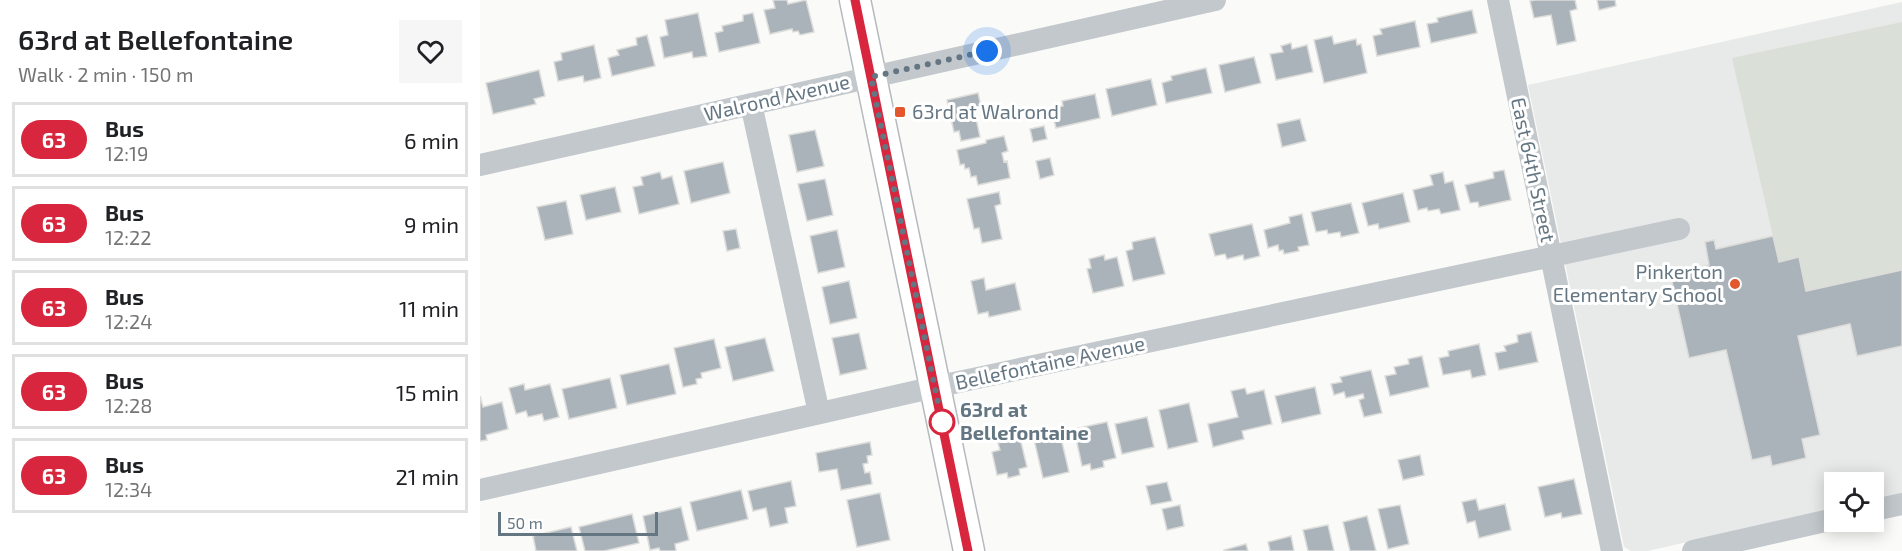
<!DOCTYPE html>
<meta charset="utf-8">
<style>
:root{--surface:#fff;--page:#f6f6f6;--text:#202124;--muted:#757577;--line:#e0e0e0}
body{margin:0;font-family:"Exo 2",sans-serif;background:var(--page);color:var(--text);height:100vh;display:flex;flex-direction:column;font-size:22px;white-space:nowrap}
*{box-sizing:border-box;margin:0}
p{font-size:20px;color:var(--muted)}
.icon{flex:none;width:33px;height:33px;fill:none;stroke:currentColor;stroke-width:2;stroke-linecap:round;stroke-linejoin:round}
.map{position:relative;flex:1;overflow:hidden}
.drawer{display:flex;flex-direction:column;background:var(--surface);width:480px}
.drawer>*{flex:none}
.badge{padding:0 12px;border-radius:20px;font-size:21px;line-height:39px}
.fabs{position:absolute;left:1344px;top:472px;display:grid;gap:12px}
.fabs a{display:grid;place-items:center;width:60px;height:60px;border-radius:0px;background:var(--surface);box-shadow:0 3px 15px #0003;font-size:30px}
.scale{position:absolute;left:18px;bottom:15px;width:160px;box-sizing:border-box;padding-left:6px;border:3px solid #657683;border-top:0;font-size:16px;line-height:21px;white-space:nowrap;color:#657683;-webkit-text-stroke:4px #fff;paint-order:stroke}
.you{position:absolute;width:30px;height:30px;margin:-15px;border:4px solid #fff;border-radius:50%;background:#1a73e8;box-shadow:0 0 0 9px #1a73e833}
.map>.badge{position:absolute;translate:-50% -50%;box-shadow:0 0 0 3px #fff}
.round{display:grid;place-items:center;flex:none;width:63px;height:63px;border-radius:0px;background:var(--page)}
.summary{display:flex;align-items:center;justify-content:space-between;height:102px;padding:0 18px}
h1{font-size:28px;font-weight:600;line-height:45px}
ul{padding:0;list-style:none}
li{display:flex;align-items:center;gap:18px;height:75px;margin:0 12px 9px;padding:0 6px;border:3px solid var(--line);border-radius:0px}
li div{flex:1}
li b{display:block;font-size:22px}
li em{font-style:normal}
li .badge{min-width:66px;font-weight:700;text-align:center}
main{display:flex;flex:1;min-height:0}
.map>svg:first-child{display:block}
</style>
<main>
<section class="drawer">
<div class="summary"><div><h1>63rd at Bellefontaine</h1><p>Walk · 2 min · 150 m</p></div><a class="round"><svg class="icon" aria-label="heart" viewBox="0 0 24 24"><path d="M12 20l-8-8c-3-5 5-10 8-4 3-6 11-1 8 4z"/></svg></a></div>
<ul>
<li><span class="badge" style="background:#d7263d;color:#fff">63</span><div><b>Bus</b><p>12:19</p></div><em>6 min</em></li>
<li><span class="badge" style="background:#d7263d;color:#fff">63</span><div><b>Bus</b><p>12:22</p></div><em>9 min</em></li>
<li><span class="badge" style="background:#d7263d;color:#fff">63</span><div><b>Bus</b><p>12:24</p></div><em>11 min</em></li>
<li><span class="badge" style="background:#d7263d;color:#fff">63</span><div><b>Bus</b><p>12:28</p></div><em>15 min</em></li>
<li><span class="badge" style="background:#d7263d;color:#fff">63</span><div><b>Bus</b><p>12:34</p></div><em>21 min</em></li>
</ul>
</section>
<div class="map">
<svg width="1422" height="551" viewBox="0 0 1422 551">
<rect width="100%" height="100%" fill="#fafaf8"/>
<!-- built -->
<path fill="#e8e9e9" d="M1422,2V493L1394,499V483H1354V508L1168,551H1151L1144,547L1048,85Z"/>
<!-- green -->
<path fill="#dadfd7" d="M1422,22V270L1326,291L1319,257L1299,262L1252,58Z"/>
<!-- building -->
<path fill="#aab3b9" stroke="#dcdcda" stroke-width="1.5" d="M293,0H307L308,4L326,0L334,32L320,35L318,31L313,32L312,29L290,34L284,10L295,8Z
M1055,0H1095L1097,9L1090,11L1096,41L1077,45L1071,15L1054,18L1050,1Z
M1117,0H1135L1136,6L1119,10Z
M992,10L997,33L951,43L947,24L958,22L957,18Z
M218,13L227,56L213,58L212,52L184,58L180,37L188,35L185,20Z
M273,13L280,43L239,52L235,33L243,31L242,26L263,21V15Z
M935,21L940,47L897,56L893,36L902,34L900,29Z
M167,35L175,66L132,76L128,58L139,55L137,50L157,45L156,38Z
M852,36L854,44L876,39L877,45L881,44L887,73L844,83L834,40Z
M811,43L812,49L827,45L833,72L796,80L790,54L803,52L801,46Z
M114,45L121,78L104,82L103,76L78,81L74,62L82,60L81,53Z
M774,57L781,83L745,92L739,65Z
M726,68L732,93L686,103L682,83L692,80L691,76Z
M59,70L65,96L54,99L56,104L13,114L6,83Z
M671,79L677,105L632,116L626,89Z
M498,93L501,106L494,108L500,137L481,141L479,131L474,132L467,100Z
M615,94L620,118L576,128L571,108L583,106L582,101Z
M820,119L826,141L802,147L797,124Z
M564,126L567,139L553,142L550,129Z
M335,130L344,166L317,172L309,135Z
M524,136L528,151L522,153L524,162L527,161L530,178L498,185L496,176L491,177L489,168L485,169L484,164L480,165L477,150L506,143V140Z
M570,158L574,175L560,179L556,161Z
M243,162L250,193L211,203L204,171Z
M1024,170L1031,200L999,207L998,202L990,203L985,185L1014,178L1013,172Z
M180,172L182,179L192,176L199,204L159,214L153,187L163,185L161,177Z
M963,172L965,183L973,181L980,210L961,214L959,209L948,211L947,208L938,210L933,190L953,185L950,175Z
M345,179L353,215L327,221L318,184Z
M135,187L141,212L106,220L100,195Z
M519,192L521,204L515,206L522,239L502,243L499,228L494,229L487,199Z
M923,193L930,222L899,229L898,224L888,226L882,203Z
M86,201L93,234L65,240L57,207Z
M871,203L879,233L861,237L860,232L848,234L847,230L836,232L831,212Z
M822,214L829,245L818,247L819,251L804,254L803,250L799,251L798,245L788,248L784,230L810,223L809,217Z
M772,224L780,256L764,260L763,255L747,259L745,254L735,256L729,234Z
M256,229L260,248L247,251L243,231Z
M357,230L365,267L338,273L330,236Z
M1293,236L1299,262L1319,257L1326,291L1422,270V346L1377,356L1370,324L1318,336L1340,435L1322,439L1326,458L1292,466L1290,456L1272,460L1246,350L1209,358L1190,273L1229,265L1225,242L1234,240L1236,249Z
M675,237L685,274L653,281L646,251L653,249L652,242Z
M624,255L625,260L637,257L644,286L613,293L607,269L611,268L609,259Z
M504,278L506,290L535,283L541,310L509,317L508,312L498,314L491,281Z
M369,281L377,318L350,324L342,287Z
M1051,332L1058,362L1019,370L1015,353L1026,351L1024,346L1038,342L1037,335Z
M379,333L387,369L360,375L352,338Z
M285,338L294,371L253,381L245,347Z
M234,339L241,368L221,373L222,378L216,379L217,384L203,387L194,348Z
M999,344L1006,375L992,378L990,370L963,375L959,358L969,356L968,351Z
M942,356L949,387L910,396L905,376L916,374L914,367L929,364L928,359Z
M189,364L196,394L147,405L140,375Z
M891,370L902,413L884,417L879,400L884,398L883,394L866,398L864,392L854,395L851,384L862,382L860,377Z
M130,378L137,408L89,419L82,389Z
M44,384L45,390L70,384L79,417L64,421L62,414L48,417L46,411L36,414L29,388Z
M835,387L841,414L802,423L795,396Z
M765,388L767,394L784,390L792,424L762,431L764,439L733,447L728,424L758,417L751,391Z
M0,396L3,407L22,402L28,429L6,435L7,440L0,441Z
M709,403L718,442L688,449L679,410Z
M667,417L674,447L642,454L635,424Z
M627,422L636,458L623,461L624,467L611,470L610,464L602,466L594,429Z
M570,431L572,440L581,438L589,472L563,478L553,435Z
M540,438L547,467L539,469L540,475L528,478L527,473L517,475L512,452L520,450L518,443Z
M390,442L392,455L387,456L388,463L383,464L385,473L390,472L392,484L361,490L357,469L339,472L336,453Z
M940,455L944,475L923,480L918,460Z
M1094,479L1102,514L1082,518L1081,513L1065,517L1058,487Z
M311,481L316,506L305,508L308,523L290,527L286,508L273,511L268,491Z
M687,482L692,501L671,505L666,486Z
M261,490L268,519L217,531L210,502Z
M400,493L410,540L377,547L367,500Z
M996,499L999,510L1025,504L1031,530L999,538L995,521L987,523L982,502Z
M700,505L704,526L687,530L682,509Z
M920,505L929,544L908,549L898,509Z
M201,507L209,540L195,544L196,551H180L179,548L170,550L163,516Z
M152,514L159,543L124,551H105L99,527Z
M887,516L896,551H870L863,522Z
M848,525L854,551H828L823,530Z
M91,527L97,551H56L53,536Z
M811,536L814,551H790L788,542Z
M766,544L768,551H744V550Z"/>
<g fill="none" stroke-linecap="round" stroke-linejoin="round">
<!-- major casing -->
<g stroke="#b5babe" stroke-width="33">
<path id="major" d="M375,0L489,551"/>
</g>
<!-- minor -->
<path stroke="#c3c8cc" stroke-width="22" d="M1018,0L1132,551
M271,104L339,413
M0,165L735,0
M0,490L455,387L1199,229
M1394,510L1422,504
M1213,551L1354,519"/>
<!-- major -->
<use href="#major" stroke="#fff" stroke-width="30"/>
</g>
<g fill="none" stroke-linecap="round" stroke-linejoin="round">
<!-- line casing -->
<g stroke="#fff" stroke-width="14">
<path id="line" d="M375,0L488,551"/>
</g>
<!-- line -->
<use href="#line" stroke="#d7263d" stroke-width="9"/>
<!-- walk -->
<path stroke="#657683" stroke-width="6" stroke-dasharray="0 10.8" d="M462,422L391,77L507,51"/>
</g>
<!-- markers -->
<g fill="#e4572e" stroke="#fff" stroke-width="2">
<rect x="414" y="106" width="12" height="12" rx="3"/>
<circle cx="1255" cy="284" r="6"/>
</g>
<circle fill="#fff" stroke="#d7263d" stroke-width="3" cx="462" cy="422" r="12"/>
<g text-anchor="middle" stroke-width="6" stroke-linejoin="round" paint-order="stroke">
<!-- street labels -->
<g font-size="20" fill="#657683" stroke="#fff">
<text transform="translate(297 98) rotate(-13)" y="7">Walrond Avenue</text>
<text transform="translate(1053 170) rotate(78)" y="7">East 64th Street</text>
<text transform="translate(570 363) rotate(-12)" y="7">Bellefontaine Avenue</text>
</g>
<!-- poi labels -->
<g font-size="20" fill="#657683" stroke="#fff" text-anchor="start">
<text x="432" y="119">63rd at Walrond</text>
<text x="1243" y="279" text-anchor="end">Pinkerton<tspan x="1243" dy="23">Elementary School</tspan></text>
</g>
<!-- stop labels -->
<g font-size="20" font-weight="bold" fill="#657683" stroke="#fff" text-anchor="start">
<text x="480" y="417">63rd at<tspan x="480" dy="23">Bellefontaine</tspan></text>
</g>
</g>
</svg>
<div class="fabs">
<a><svg class="icon" aria-label="locate" viewBox="0 0 24 24"><circle cx="12" cy="12" r="6"/><path d="M12 2v4M12 18v4M2 12h4M18 12h4"/></svg></a>
</div>
<div class="scale">50 m</div>
<div class="you" style="left:507px;top:51px"></div>
</div>
</main>
